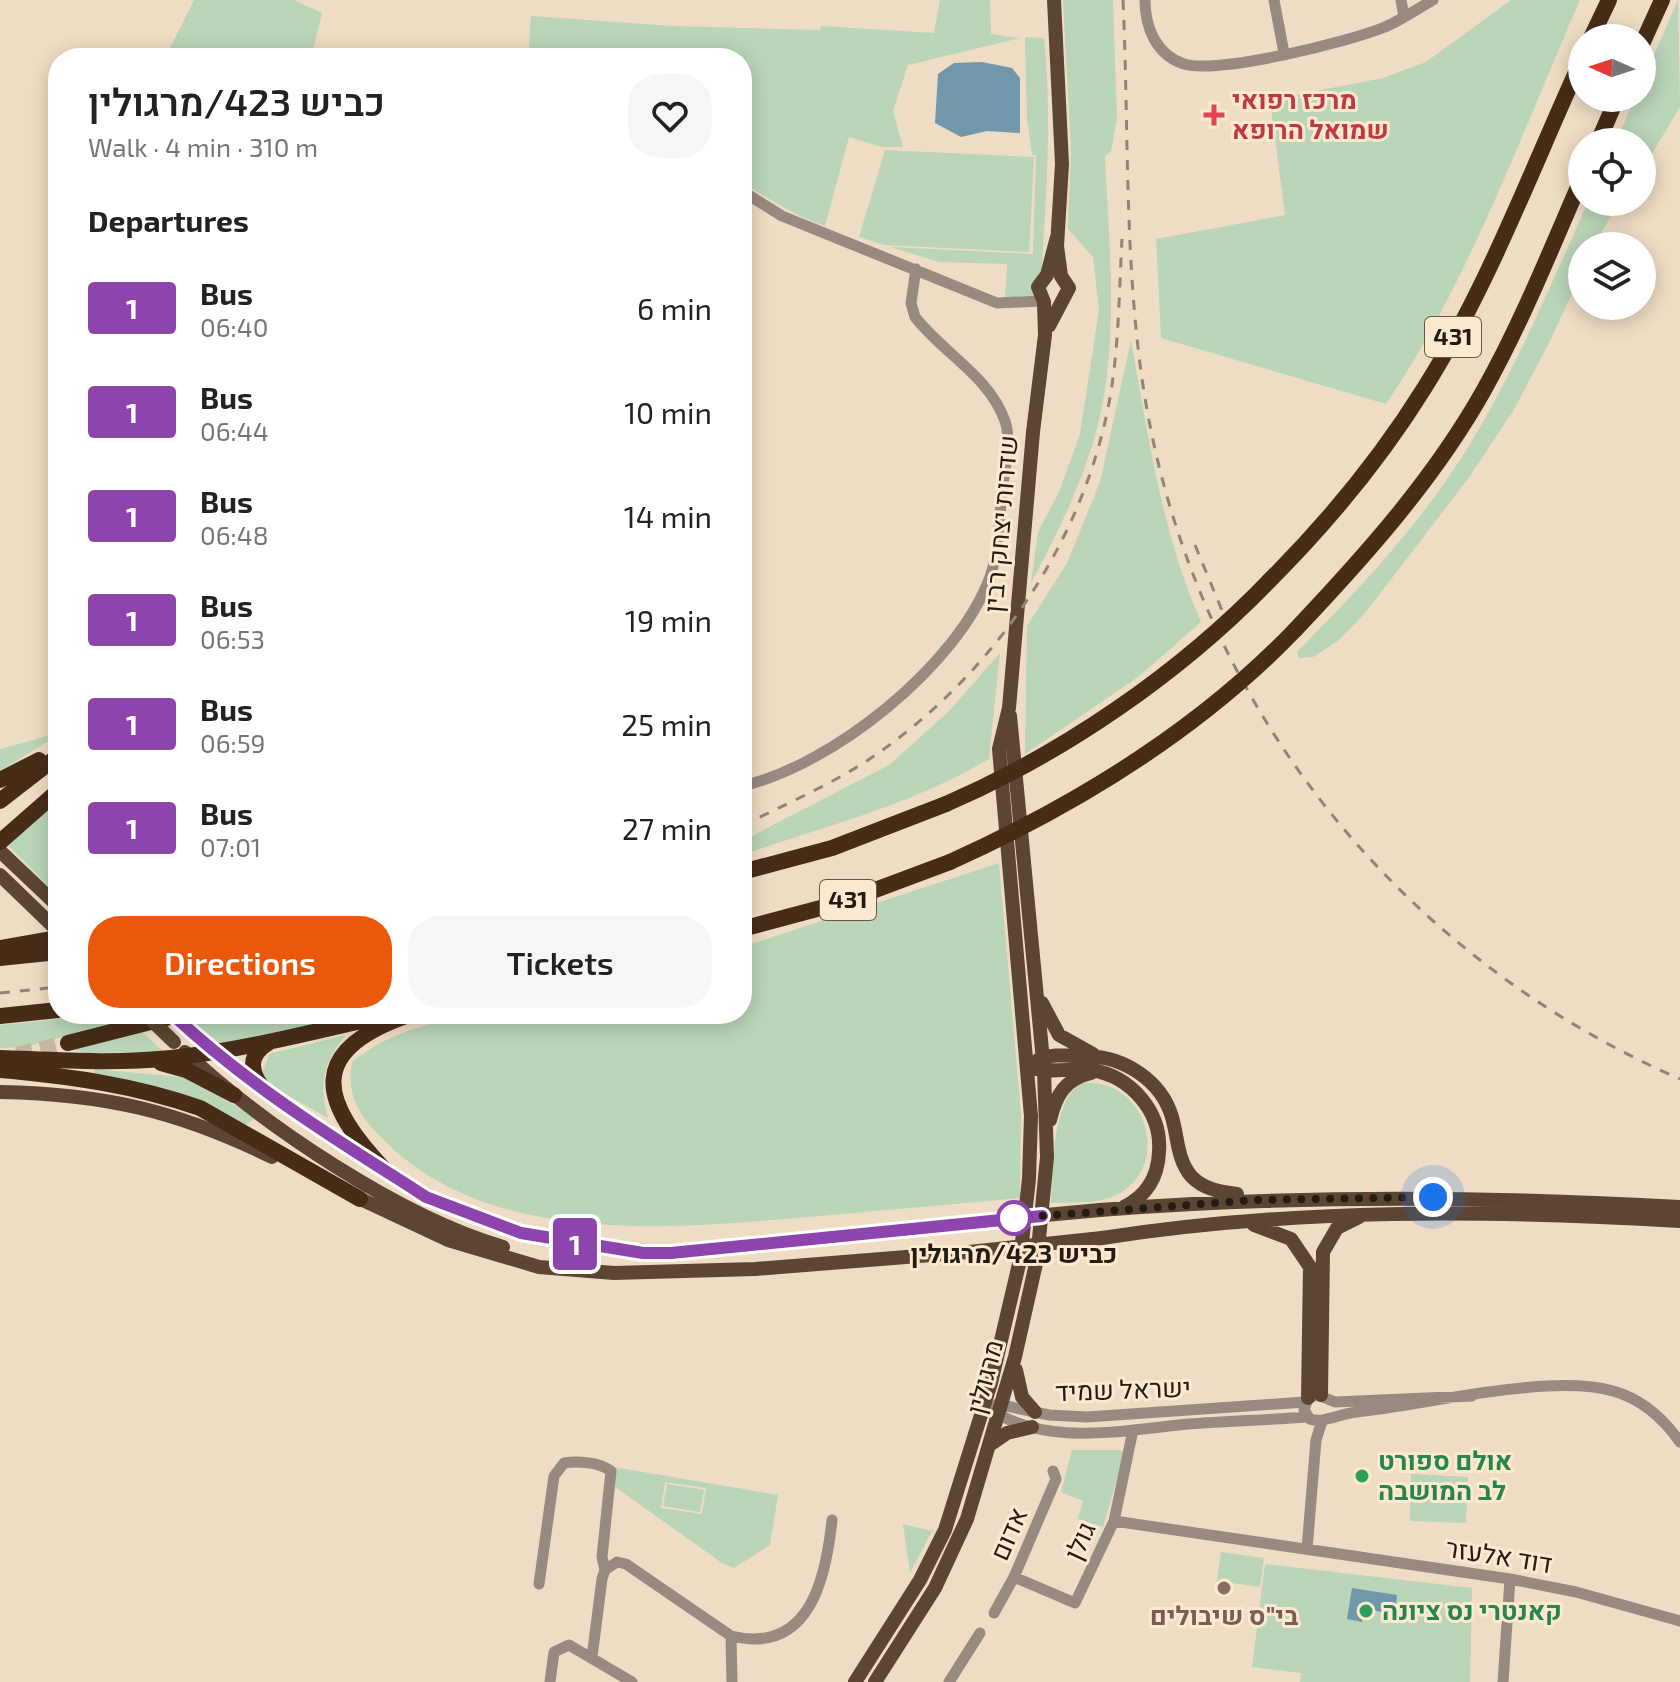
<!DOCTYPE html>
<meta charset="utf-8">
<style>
:root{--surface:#fff;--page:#f6f6f6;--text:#222;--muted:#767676;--accent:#ea580c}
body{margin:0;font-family:"Exo 2",Heebo,sans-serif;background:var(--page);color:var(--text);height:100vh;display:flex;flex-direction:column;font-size:30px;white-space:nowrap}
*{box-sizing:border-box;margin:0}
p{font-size:26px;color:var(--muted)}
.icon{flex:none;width:44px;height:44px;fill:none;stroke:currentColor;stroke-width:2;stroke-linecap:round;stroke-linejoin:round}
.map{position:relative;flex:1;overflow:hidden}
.drawer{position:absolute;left:48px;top:48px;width:704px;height:976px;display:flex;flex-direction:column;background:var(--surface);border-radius:32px;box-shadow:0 4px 20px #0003}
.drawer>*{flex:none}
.badge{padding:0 16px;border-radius:6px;font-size:28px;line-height:52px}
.needle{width:52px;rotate:273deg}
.fabs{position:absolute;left:1568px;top:24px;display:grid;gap:16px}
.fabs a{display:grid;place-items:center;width:88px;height:88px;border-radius:50%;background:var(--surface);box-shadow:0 4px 20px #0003;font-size:40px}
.you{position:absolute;width:40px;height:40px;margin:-20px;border:6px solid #fff;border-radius:50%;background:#1a73e8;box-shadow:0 0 0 12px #1a73e833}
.map>.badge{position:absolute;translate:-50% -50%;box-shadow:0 0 0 4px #fff}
h2{padding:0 40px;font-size:30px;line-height:72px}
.round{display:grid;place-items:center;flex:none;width:84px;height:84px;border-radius:32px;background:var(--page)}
.overview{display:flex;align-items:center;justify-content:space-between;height:136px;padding:0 40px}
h1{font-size:38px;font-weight:600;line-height:60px}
.button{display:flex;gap:16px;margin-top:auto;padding:16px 40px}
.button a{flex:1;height:92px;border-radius:32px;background:var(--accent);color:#fff;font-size:32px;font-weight:600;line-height:92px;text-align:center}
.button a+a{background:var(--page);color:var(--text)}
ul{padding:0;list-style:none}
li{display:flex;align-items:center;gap:24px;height:104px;padding:0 40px}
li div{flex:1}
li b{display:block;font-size:30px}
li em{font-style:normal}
li .badge{min-width:88px;font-weight:700;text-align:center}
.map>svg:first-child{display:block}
</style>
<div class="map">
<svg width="1680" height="1682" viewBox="0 0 1680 1682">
<rect width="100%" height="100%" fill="#efdcc4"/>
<!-- green -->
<path fill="#bad5b8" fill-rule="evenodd" d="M194,0H294L322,13L311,58H165Z
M940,0H990L991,34L1020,38L908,65L893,111L903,147H882L849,137L825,226C793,215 771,200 742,182V58H696L676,52L674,58H528L531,16L673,26L820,30L821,26L934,33Z
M1063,0H1113L1117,118L1111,152L1105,156C1109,250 1121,351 1093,443C1078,492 1055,538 1031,583L1038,532L1059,492L1080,434L1099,310L1093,257L1068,229L1071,149Z
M1511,0H1580C1521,135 1469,281 1386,404L1161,338L1156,239L1285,215L1270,100L1383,78L1426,62Z
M1678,0L1680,107L1642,170V142H1616L1635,98H1642V82Z
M1025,37L1044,38C1053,127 1045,216 1039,305L1005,297L1007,264L939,262L891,247L1033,254L1036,155H1032L1027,118Z
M885,150L1034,157L1029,252L884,245L859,237Z
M1588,202H1619L1594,246H1582V272L1549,343L1513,411L1470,476L1366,612L1339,640L1313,657L1299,658L1297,652C1358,590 1419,526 1465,452C1514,374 1550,286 1588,202Z
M1131,340C1148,436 1162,533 1201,622L1138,677L1025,754L1027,626L1067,563L1100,482Z
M1000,653L989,759C912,805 825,826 742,855V841L889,765L948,712Z
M58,733V735L0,771V749Z
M58,801L51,847L58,896L8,845Z
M999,863L1021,1114L1020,1198C953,1204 886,1210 820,1216C682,1228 498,1249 389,1145C363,1121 345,1098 352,1062C419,1008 507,1014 588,1014C639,1014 691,1014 742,1014V947Z
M107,1014L125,1021L24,1047L0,1048V1025Z
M232,1014H360L216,1046L190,1021Z
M142,1032L164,1052L85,1053L70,1049Z
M346,1035C324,1062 318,1083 328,1118L269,1085L262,1075L269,1054Z
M95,1069L190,1078L255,1118L246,1125L94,1075Z
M1083,1083C1149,1078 1174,1171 1112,1197C1095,1204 1070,1202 1051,1203C1053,1172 1051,1098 1083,1083Z
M1072,1450H1121L1124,1455L1103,1527L1078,1519L1083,1501L1061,1492Z
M613,1467L778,1495L770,1545L734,1568L722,1563L611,1484ZM665,1482L706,1488L702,1514L661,1508Z
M1411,1474L1468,1477L1466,1523L1410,1521Z
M667,1484L704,1490L700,1512L663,1506Z
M903,1524L932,1531L910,1573Z
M1221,1552L1264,1558L1260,1587L1217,1581Z
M1265,1564L1472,1588L1470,1682H1300L1301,1673L1252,1667Z"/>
<!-- water -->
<path fill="#7197aa" d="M982,62L1012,68L1020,78V133L987,131L961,137L935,123L938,74L954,63Z
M1352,1588L1397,1595L1395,1614L1364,1609L1362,1622L1347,1619Z"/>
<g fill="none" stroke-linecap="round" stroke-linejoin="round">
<!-- highway-tunnel -->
<path stroke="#c6b6a1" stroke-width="16" stroke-dasharray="16 8" stroke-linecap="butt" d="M17,1055L68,1043"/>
<!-- minor -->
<path stroke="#988a80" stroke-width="11" d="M1145,0C1145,27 1156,55 1184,64C1220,74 1348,42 1385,27C1401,20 1417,9 1433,0
M1274,0L1284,53
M1401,0L1404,17
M742,191L782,216L997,303L1042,301
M742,786C832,766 958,665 990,577C999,551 999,521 1002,493C1004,472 1012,441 1005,421C989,376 944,354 915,317L911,303L916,269
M1472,1396L1335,1402L1318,1395L1308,1398L1304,1410L1310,1419C1323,1424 1342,1413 1357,1412C1425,1405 1551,1373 1613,1391C1642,1399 1663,1418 1680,1442
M997,1404L1049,1415L1087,1417L1305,1402
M984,1405C1042,1449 1123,1430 1189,1424C1228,1421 1268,1420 1307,1417
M1114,1521L1510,1579L1576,1592L1680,1621
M1307,1549L1316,1440L1322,1421
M1014,1577L1075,1603L1114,1521L1133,1430
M539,1584L554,1476L564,1463C578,1461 599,1462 611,1471L602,1557L605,1570
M994,1613L1014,1577L1056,1479L1053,1471
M731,1636L732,1682
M592,1657L602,1579L605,1570L617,1562L626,1564L731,1636C810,1655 826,1578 832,1520
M550,1682L554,1652L569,1645L632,1682
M949,1682L980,1633
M1503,1682L1510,1579"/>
<!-- major -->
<path stroke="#5c4533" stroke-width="14" d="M1049,326L1069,288L1061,276L1057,246L1062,164L1054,0
M0,851L58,906
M0,875L58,931
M1042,1003L1059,1035L1093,1054
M195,1036L257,1086L426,1197L521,1233L581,1246L671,1253L969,1222
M185,1052C264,1126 400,1217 503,1247
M1038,1060C1051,1053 1072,1056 1087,1056C1124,1057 1161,1080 1172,1117C1178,1138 1177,1159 1191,1176C1203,1189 1220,1192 1237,1194
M1035,1068C1053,1074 1072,1067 1091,1070C1131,1076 1162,1112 1159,1152C1158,1177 1146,1196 1124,1207
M0,1092C105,1094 178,1111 272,1157
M1050,1120C1056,1095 1065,1079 1091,1073
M352,1195L448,1240L539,1267L614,1273L755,1269L969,1252
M1100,1210C1294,1195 1486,1196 1680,1207
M1254,1225L1291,1239L1310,1267L1308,1398
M1102,1238C1294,1208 1487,1210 1680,1221
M1016,1370L1022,1397L1035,1412
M1321,1395L1323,1252L1337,1228L1359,1217
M991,1444L1007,1433L1032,1427
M855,1682L920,1580L945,1530L991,1383L1020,1260L1029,1179L1031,1116L999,749L1009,708L1033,432L1045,335L1044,302L1038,287L1047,275L1057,237
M875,1682L935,1588L967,1519L1015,1357L1037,1259L1047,1157L1044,1071L1010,716"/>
<!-- highway -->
<path stroke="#472d18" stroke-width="16" d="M1591,38L1609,0
M1642,44L1662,0
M1598,142L1617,98
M1269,581C1328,522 1381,458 1425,387C1489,285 1532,168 1582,59
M1295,630C1365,556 1434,479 1484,390C1522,322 1551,249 1582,178
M0,780L39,760
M0,801L58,756
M0,842L58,791
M742,872L832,848L946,804
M742,929L843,902L950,862
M0,948L58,938
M0,958L58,952
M0,1016L58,1010
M68,1043L182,1014
M0,1058C57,1060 114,1064 171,1058C245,1050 319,1030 392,1014
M161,1063L186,1070L234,1095
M0,1070C69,1076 134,1085 200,1108L360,1199
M265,1091C251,1074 246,1056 268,1043
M387,1172C319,1102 304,1050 412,1014"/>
<!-- rail -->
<path stroke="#928473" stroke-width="3" stroke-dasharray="10 10" stroke-linecap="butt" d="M1123,0C1129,130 1124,264 1144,392C1193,700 1396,955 1680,1079
M1195,545L1233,637
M742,826C785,804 831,785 871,758C991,677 1082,545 1109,403C1119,350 1119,293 1122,239
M0,993L58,987"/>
<!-- major-bridge -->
<path stroke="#5c4533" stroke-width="14" d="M145,1014L174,1042
M172,1014L195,1036
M969,1222L1100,1210
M969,1252L1102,1238"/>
<!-- highway-bridge -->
<path stroke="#472d18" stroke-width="16" d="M946,804C1064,753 1180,673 1269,581
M950,862C1076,805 1199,730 1295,630"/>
</g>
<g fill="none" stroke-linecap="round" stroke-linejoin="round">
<!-- line casing -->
<g stroke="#fff" stroke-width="18">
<path id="line" d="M172,1014C242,1080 325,1133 406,1184L426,1197L521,1233L643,1253H671L1042,1216"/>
</g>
<!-- line -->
<use href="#line" stroke="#8e44ad" stroke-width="12"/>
<!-- walk -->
<path stroke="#231c13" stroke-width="8" stroke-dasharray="0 14.4" d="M1014,1218L1255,1200L1433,1197"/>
</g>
<!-- markers -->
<path fill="#e0444e" stroke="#fde9d0" stroke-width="3" d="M1210 103h8v8h8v8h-8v8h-8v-8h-8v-8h8z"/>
<circle fill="#fff" stroke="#8e44ad" stroke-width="4" cx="1014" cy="1218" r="16"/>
<g fill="#2e9e5b" stroke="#fde9d0" stroke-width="3">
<circle cx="1362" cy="1476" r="8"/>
<circle cx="1366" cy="1611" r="8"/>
</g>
<circle fill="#8d6e63" stroke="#fde9d0" stroke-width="3" cx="1224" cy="1588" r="8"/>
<g text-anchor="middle" stroke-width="6" stroke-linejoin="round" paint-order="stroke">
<!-- shield labels -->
<g fill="#fde9d0" stroke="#645a4c" stroke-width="2">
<rect x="1425" y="317" width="56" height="40" rx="6"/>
<rect x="820" y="880" width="56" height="40" rx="6"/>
</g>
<g font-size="24" font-weight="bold" fill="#231c13">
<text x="1453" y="345">431</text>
<text x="848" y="908">431</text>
</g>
<!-- health labels -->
<g font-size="26" font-weight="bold" fill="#be3a42" stroke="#fde9d0" text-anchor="start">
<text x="1232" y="109">מרכז רפואי<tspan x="1232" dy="30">שמואל הרופא</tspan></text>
</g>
<!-- street labels -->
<g font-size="26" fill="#231c13" stroke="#fde9d0">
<text transform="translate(1001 524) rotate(-85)" y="9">שדרות יצחק רבין</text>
<text transform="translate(985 1377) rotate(-75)" y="9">מרגולין</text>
<text transform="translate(1123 1390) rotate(-2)" y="9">ישראל שמיד</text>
<text transform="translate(1009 1534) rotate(-66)" y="9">אדום</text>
<text transform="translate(1080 1541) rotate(-65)" y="9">גולן</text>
<text transform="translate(1499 1556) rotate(9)" y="9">דוד אלעזר</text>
</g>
<!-- stop labels -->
<g font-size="26" font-weight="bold" fill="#231c13" stroke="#fde9d0">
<text x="1014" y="1263">כביש 423/מרגולין</text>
</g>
<!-- leisure labels -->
<g font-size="26" font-weight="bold" fill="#27864d" stroke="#fde9d0" text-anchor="start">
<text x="1378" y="1470">אולם ספורט<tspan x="1378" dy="30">לב המושבה</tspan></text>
<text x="1382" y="1620">קאנטרי נס ציונה</text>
</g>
<!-- education labels -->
<g font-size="26" font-weight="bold" fill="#785e54" stroke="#fde9d0">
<text x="1224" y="1625">בי"ס שיבולים</text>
</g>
</g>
</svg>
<div class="fabs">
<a><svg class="needle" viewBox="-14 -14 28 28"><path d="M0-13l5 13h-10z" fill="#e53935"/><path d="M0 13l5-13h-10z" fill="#767676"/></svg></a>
<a><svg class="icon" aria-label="locate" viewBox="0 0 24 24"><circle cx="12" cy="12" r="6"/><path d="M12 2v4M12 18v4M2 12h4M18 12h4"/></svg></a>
<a><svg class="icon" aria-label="layers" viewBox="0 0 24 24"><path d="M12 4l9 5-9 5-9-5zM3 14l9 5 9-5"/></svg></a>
</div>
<div class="you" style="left:1433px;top:1197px"></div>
<b class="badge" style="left:575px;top:1244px;background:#8e44ad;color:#fff">1</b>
<section class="drawer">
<div class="overview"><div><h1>כביש 423/מרגולין</h1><p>Walk · 4 min · 310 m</p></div><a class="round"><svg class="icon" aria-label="heart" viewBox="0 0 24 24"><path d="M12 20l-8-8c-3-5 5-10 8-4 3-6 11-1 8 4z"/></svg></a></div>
<h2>Departures</h2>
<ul>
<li><span class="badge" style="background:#8e44ad;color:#fff">1</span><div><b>Bus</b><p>06:40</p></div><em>6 min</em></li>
<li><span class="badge" style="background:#8e44ad;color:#fff">1</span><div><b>Bus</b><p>06:44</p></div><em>10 min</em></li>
<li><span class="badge" style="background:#8e44ad;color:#fff">1</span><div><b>Bus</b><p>06:48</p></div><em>14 min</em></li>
<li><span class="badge" style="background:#8e44ad;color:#fff">1</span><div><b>Bus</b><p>06:53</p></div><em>19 min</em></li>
<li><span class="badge" style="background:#8e44ad;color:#fff">1</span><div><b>Bus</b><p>06:59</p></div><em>25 min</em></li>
<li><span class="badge" style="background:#8e44ad;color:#fff">1</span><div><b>Bus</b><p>07:01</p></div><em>27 min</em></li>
</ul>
<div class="button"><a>Directions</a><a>Tickets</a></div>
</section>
</div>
